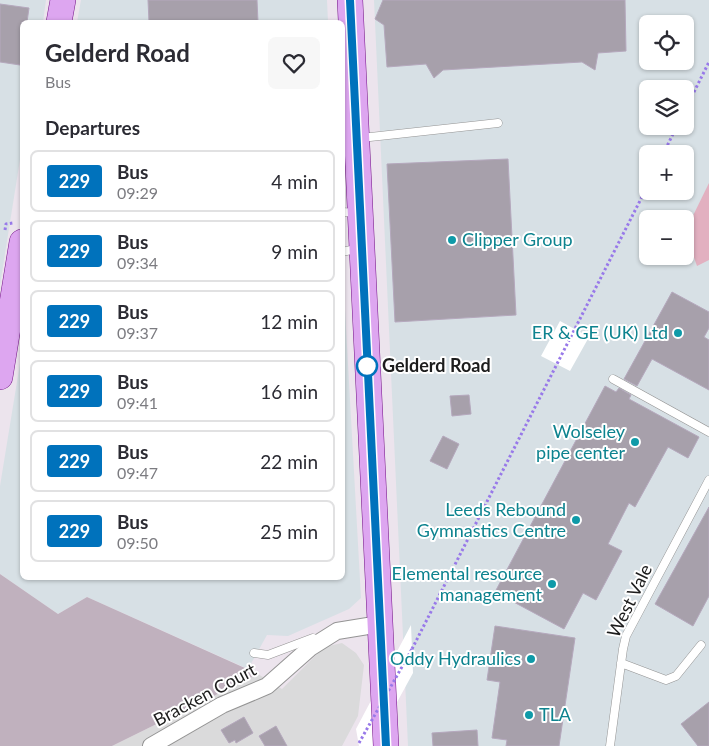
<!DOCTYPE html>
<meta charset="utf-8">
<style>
:root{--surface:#fff;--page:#f7f7f7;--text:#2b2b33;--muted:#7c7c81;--line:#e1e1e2}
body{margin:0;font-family:Lato,sans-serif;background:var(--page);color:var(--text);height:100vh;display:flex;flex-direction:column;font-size:19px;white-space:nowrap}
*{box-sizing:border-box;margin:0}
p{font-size:16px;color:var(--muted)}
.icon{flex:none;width:28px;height:28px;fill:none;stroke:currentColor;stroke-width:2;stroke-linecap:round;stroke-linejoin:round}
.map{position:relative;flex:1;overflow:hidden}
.drawer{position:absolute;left:20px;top:20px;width:325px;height:560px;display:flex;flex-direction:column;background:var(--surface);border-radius:8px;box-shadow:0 1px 4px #0004}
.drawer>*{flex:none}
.badge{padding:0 10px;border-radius:4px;font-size:18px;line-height:32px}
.controls{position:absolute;left:639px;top:15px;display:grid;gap:10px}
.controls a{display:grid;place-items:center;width:55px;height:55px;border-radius:8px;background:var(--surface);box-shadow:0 1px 4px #0004;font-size:25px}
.map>.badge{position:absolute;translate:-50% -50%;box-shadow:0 0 0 2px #fff}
h2{padding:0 25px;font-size:19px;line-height:45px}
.round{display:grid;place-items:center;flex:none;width:52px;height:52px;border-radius:8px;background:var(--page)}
.head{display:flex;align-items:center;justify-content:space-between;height:85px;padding:0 25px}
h1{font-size:24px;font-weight:700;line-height:38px}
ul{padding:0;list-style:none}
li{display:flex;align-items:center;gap:15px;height:62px;margin:0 10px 8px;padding:0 15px;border:2px solid var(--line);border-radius:8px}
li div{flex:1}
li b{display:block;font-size:19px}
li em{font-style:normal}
li .badge{min-width:55px;font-weight:700;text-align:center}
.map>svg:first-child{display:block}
</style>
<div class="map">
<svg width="709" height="746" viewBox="0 0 709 746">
<rect width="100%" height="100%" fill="#ece4ed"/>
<!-- residential -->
<path fill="#dadadb" d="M342,643L356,653L364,665L358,716L342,746H112L258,674L282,689L324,647Z"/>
<!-- industrial -->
<path fill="#d7e0e5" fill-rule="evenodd" d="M0,0H46L43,22H22V147L0,285Z
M81,0H327L328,22H77Z
M374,0H709V746H408ZM648,24H685V61H648ZM648,89H685V126H648ZM648,154H685V191H648ZM648,219H685V256H648Z
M343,274L361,598L349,609L288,636L267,635L248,669L87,597L58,614L0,574V486L22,351V578H342Z"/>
<!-- construction -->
<path fill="#c0b1be" d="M0,574L58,614L87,597L258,674L112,746H0Z"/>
<!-- grass -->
<path fill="#e2b0c0" d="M709,183V260L697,266L685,232Z"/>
<!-- pier -->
<path fill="#fff" d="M560,321L589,337L570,371L541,356Z
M411,625L413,673L373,746H359L356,729Z"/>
<!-- building -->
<path fill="#a7a0ab" stroke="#b5a8bd" d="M148,0H257L258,22H149Z
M383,0H625L626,51L598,53L595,70L582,62L443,70L434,78L426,64L387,67L384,25L375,19Z
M0,4L29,8L27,22H22V49L20,65L0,62Z
M508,159L516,315L395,322L387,164Z
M672,292L709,312V328L704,337L709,340V390L652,359L637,386L624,379Z
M605,386L616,392L619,388L631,395L629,399L699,437L688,458L668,447L635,507L629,503L608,544L622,551L596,600L583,593L564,629L495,592Z
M469,395L471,414L452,416L450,396Z
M443,436L459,444L447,469L430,461Z
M709,507V596L693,626L655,604Z
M495,626L575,638L559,746H506L507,740L492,738L500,682L487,680Z
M709,702V746H698L681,724Z
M244,717L253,733L236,743L235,740L229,743L221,730Z
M276,726L287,746H265L259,736Z
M477,730L478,746H433L432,733Z"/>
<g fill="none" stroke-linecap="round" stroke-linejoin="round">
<!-- service casing -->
<g stroke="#949494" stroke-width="9">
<path id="service" d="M361,138L498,123
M342,212L358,213
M342,252L360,248
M613,379L709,432
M254,653L268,655L313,638
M621,663L666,680L676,676L701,645
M610,746L623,649L626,636L709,480"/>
</g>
<!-- minor casing -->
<g stroke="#949494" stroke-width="18">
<path id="minor" d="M151,746L222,705L267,686L310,648L337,631L380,624"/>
</g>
<!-- primary casing -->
<g stroke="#721185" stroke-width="26">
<path id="primary" d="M350,0L386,746
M59,22L63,0
M0,377L22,242"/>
</g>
<!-- path -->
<path stroke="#9879e9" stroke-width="3" stroke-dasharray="2.5 2.5" stroke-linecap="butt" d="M685,110L709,62
M663,154L677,126
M5,230L6,224L13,223
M412,649L648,185"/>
<!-- service -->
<use href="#service" stroke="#fff" stroke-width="8"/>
<!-- minor -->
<use href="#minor" stroke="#fff" stroke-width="16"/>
<!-- primary -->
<use href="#primary" stroke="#dda6f0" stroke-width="25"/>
<!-- path-bridge -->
<path stroke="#9879e9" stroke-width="3" stroke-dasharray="2.5 2.5" stroke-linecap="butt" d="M359,743L412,649"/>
</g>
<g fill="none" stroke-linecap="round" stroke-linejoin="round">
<!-- line casing -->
<g stroke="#fff" stroke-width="11">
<path id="line" d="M350,0L386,746"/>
</g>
<!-- line -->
<use href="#line" stroke="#0072bc" stroke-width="8"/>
</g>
<!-- markers -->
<g fill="#0f9aa8" stroke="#fff" stroke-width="2">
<circle cx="452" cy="240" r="5"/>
<circle cx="678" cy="333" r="5"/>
<circle cx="635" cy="442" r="5"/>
<circle cx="576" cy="520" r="5"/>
<circle cx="552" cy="584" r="5"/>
<circle cx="531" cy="659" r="5"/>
<circle cx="529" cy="715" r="5"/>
</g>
<circle fill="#fff" stroke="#0072bc" stroke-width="2.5" cx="367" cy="366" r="10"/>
<g text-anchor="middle" stroke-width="4" stroke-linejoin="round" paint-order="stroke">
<!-- culture labels -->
<g font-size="18" fill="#0d838f" stroke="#fff" text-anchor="end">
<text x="462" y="246" text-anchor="start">Clipper Group</text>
<text x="668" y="339">ER &amp; GE (UK) Ltd</text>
<text x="625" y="438">Wolseley<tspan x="625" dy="21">pipe center</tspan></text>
<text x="566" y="516">Leeds Rebound<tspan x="566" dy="21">Gymnastics Centre</tspan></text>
<text x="542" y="580">Elemental resource<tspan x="542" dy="21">management</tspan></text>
<text x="521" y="665">Oddy Hydraulics</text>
<text x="539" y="721" text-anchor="start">TLA</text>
</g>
<!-- stop labels -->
<g font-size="18" font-weight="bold" fill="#1d1d1d" stroke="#fff" text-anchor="start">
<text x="382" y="372">Gelderd Road</text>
</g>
<!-- street labels -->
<g font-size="18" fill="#1d1d1d" stroke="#fff">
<text transform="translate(630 601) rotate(-64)" y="6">West Vale</text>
<text transform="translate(205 695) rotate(-28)" y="6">Bracken Court</text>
</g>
</g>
</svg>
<div class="controls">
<a><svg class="icon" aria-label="locate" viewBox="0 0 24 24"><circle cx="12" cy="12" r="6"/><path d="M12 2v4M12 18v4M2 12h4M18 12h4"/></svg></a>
<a><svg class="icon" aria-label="layers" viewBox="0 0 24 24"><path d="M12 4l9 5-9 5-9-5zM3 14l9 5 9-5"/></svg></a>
<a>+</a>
<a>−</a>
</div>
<section class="drawer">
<div class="head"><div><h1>Gelderd Road</h1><p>Bus</p></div><a class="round"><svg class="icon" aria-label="heart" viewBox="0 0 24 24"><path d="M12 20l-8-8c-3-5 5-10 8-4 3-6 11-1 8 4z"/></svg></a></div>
<h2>Departures</h2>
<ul>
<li><span class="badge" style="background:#0072bc;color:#fff">229</span><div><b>Bus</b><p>09:29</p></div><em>4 min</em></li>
<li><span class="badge" style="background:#0072bc;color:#fff">229</span><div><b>Bus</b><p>09:34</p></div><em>9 min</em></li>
<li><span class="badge" style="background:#0072bc;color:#fff">229</span><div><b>Bus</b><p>09:37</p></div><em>12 min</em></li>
<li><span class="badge" style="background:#0072bc;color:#fff">229</span><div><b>Bus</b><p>09:41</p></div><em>16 min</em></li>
<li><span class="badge" style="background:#0072bc;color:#fff">229</span><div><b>Bus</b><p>09:47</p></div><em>22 min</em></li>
<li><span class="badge" style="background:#0072bc;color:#fff">229</span><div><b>Bus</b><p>09:50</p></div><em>25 min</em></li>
</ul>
</section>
</div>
